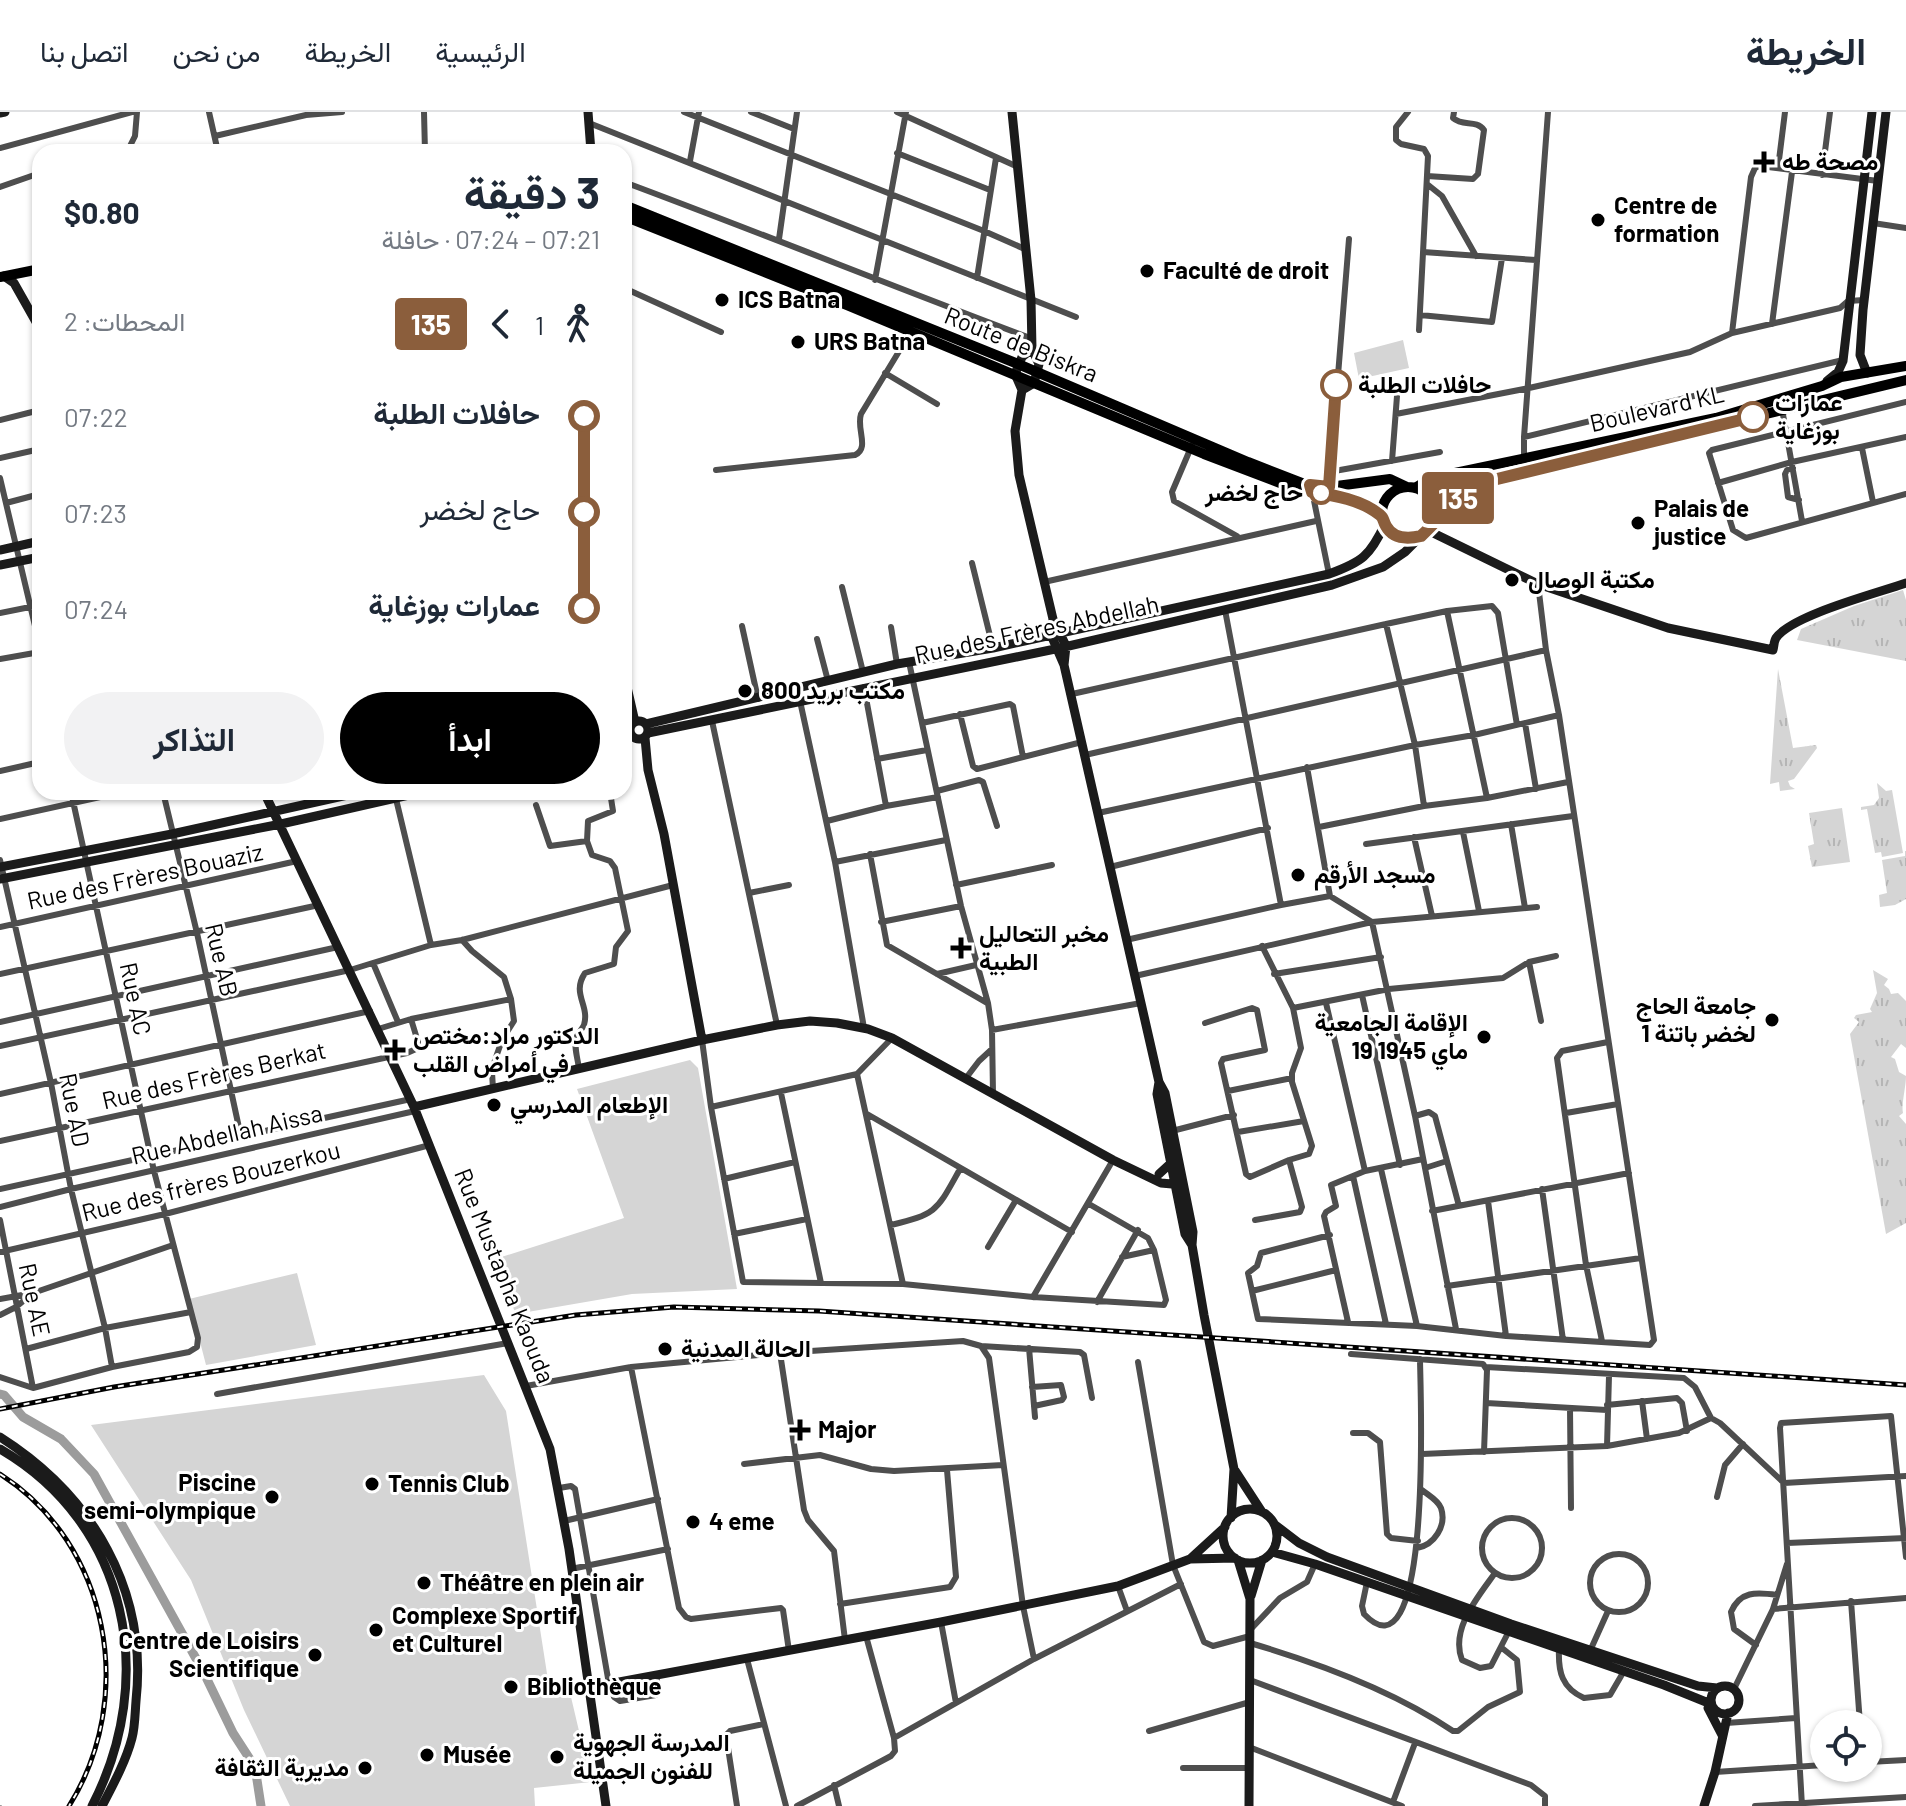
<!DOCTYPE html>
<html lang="ar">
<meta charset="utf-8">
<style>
:root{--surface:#fff;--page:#f2f2f3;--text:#1f2937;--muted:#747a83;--line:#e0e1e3;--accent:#000}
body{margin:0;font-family:Barlow,Vazirmatn,sans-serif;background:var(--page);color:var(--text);direction:rtl;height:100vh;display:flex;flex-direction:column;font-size:30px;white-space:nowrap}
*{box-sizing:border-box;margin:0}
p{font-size:26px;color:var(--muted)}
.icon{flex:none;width:44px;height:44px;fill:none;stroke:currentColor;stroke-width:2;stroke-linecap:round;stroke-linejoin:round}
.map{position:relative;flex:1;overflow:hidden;direction:ltr}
.sheet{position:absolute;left:32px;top:32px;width:600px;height:656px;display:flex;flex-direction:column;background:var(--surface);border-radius:24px;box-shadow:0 2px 6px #0004;direction:rtl}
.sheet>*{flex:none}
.badge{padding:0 16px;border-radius:6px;font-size:28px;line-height:52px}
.controls{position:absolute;left:1810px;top:1598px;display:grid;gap:16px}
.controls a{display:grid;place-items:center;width:72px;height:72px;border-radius:50%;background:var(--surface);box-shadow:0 2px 6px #0004;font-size:40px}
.map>.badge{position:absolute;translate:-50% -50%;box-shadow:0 0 0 4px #fff}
.legs{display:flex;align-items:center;gap:12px;height:88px;padding:0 32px;font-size:26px}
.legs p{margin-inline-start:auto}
.summary{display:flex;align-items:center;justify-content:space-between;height:136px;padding:0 32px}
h1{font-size:44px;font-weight:700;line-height:60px}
.action{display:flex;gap:16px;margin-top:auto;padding:16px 32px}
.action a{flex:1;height:92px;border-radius:48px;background:var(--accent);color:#fff;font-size:32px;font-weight:700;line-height:92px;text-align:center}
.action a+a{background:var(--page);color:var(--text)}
ul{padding:0 32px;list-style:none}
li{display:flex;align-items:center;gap:28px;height:96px;font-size:30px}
li i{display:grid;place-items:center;width:12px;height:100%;margin:0 10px;background:currentColor}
li i::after{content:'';width:20px;height:20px;margin:-10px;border:6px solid;border-radius:50%;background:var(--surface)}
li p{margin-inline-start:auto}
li:first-child i{background:linear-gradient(#0000 50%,currentColor 0)}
li:last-child i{background:linear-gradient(currentColor 50%,#0000 0)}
header{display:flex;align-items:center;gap:48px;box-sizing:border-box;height:112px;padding:0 40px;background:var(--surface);border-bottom:2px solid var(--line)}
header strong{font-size:38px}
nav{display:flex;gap:44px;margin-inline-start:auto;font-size:28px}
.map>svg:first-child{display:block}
</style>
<header>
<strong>الخريطة</strong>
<nav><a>الرئيسية</a><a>الخريطة</a><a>من نحن</a><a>اتصل بنا</a></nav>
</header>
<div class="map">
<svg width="1906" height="1694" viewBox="0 0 1906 1694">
<defs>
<pattern id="grass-tufts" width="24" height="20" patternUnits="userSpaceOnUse" patternTransform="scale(2)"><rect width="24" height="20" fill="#d5d5d5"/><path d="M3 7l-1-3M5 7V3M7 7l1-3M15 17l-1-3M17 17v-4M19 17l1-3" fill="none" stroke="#b5b5b5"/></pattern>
</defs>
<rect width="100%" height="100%" fill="#fff"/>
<!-- grass -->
<path fill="url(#grass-tufts)" d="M1903,478L1906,488V549L1797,528L1801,517L1854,494Z
M1778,557L1793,636L1816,633L1817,636L1794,667L1788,669L1790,674L1795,677L1780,679L1779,670L1770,672Z
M1877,671L1886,679L1892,678L1903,741L1882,745L1881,740L1875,741L1867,697L1861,698V695L1874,693L1879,686Z
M1842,696L1850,750L1812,755L1808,734L1814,732L1809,701Z
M1905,739H1906V787L1895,793L1880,795L1879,783L1887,781L1882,748L1905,744Z
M1873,858L1888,867L1884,873L1889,877L1891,882L1898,881L1906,889V936L1901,932L1891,945L1895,947L1899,960L1906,964C1906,975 1901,993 1903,1001L1899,1004L1906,1012V1111L1886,1122L1850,922L1859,910L1854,906L1856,903L1872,900L1870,897L1877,881Z"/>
<!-- pitch -->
<path fill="#d5d5d5" d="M1403,228L1409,256L1359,267L1354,241Z
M690,948L698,956L737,1177L632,1182L516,1202L492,1148L624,1106L577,977Z
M297,1161L316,1233L206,1253L189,1187Z
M484,1263L506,1299L548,1568H567L591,1670L534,1676L535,1694H290L244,1598L191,1468L91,1313Z"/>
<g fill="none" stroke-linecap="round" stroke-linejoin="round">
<!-- stream -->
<path stroke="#9c9c9c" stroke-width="2" d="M0,1694H1"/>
<!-- canal -->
<path stroke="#9c9c9c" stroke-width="9" d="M0,1282L4,1283L23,1305L61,1327L94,1362L204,1561L233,1621L255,1655L261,1694"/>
<!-- street -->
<path stroke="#4e4e4e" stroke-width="6" d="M209,0L218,40
M424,0L425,40
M684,0L984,119L1027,138
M751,0L794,17
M897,0L1018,55
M1408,0L1396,15V28L1401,32L1424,37L1428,44L1419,218
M589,11L1076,205
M215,24L306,3L342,0
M0,36L132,0
M113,40L129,36L135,24L137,0
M897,41L990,78
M690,49L699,0
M1778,56L1785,0
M1822,63L1830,0
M1427,64L1473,67L1478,62L1484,18C1476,7 1463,15 1453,6L1454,0
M624,70C761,121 897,176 1033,227
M1427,72L1442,84L1476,144
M0,75L40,61
M1873,111L1906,116
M779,127L797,0
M1423,140L1536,148
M977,166L996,46
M875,168L906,0
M624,176L721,220
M1420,203L1492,210L1502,146
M1772,212L1792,60
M1732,221L1751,65L1755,56L1760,54L1878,69
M885,261L937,292
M1906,290L1712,338L1709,341L1733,418L1746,426L1906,382
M1782,297L1802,409
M1396,302L1529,276L1690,240L1732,221L1840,196L1848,189L1864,188
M0,308L40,298
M1524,325L1843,248
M1192,333L1172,380L1174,389L1237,424
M1862,336L1873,390
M0,346L40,337
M1392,349L1397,284
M1793,356L1787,358L1785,362L1788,385L1799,388
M716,358L855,343C870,336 856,317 861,302L912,218
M1329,360L1440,340
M1524,360V325L1548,0
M0,366L40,535
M1718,371L1792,350L1906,325
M1329,375L1349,127
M1312,379L1329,462
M6,391L40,382
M972,451L993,536
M1044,470L1316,409
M842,475L863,560
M1225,498L1281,793
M1447,499L1487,686
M0,501L40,493
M1386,512L1415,633L1424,694
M742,514L758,587
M891,515L897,552
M817,527L828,569
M0,547L40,540
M909,550L961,794L988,891L992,918L993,982
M864,575L886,694
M1072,582L1386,512L1447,499L1492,494L1498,501L1517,613
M800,589L835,750L864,916
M960,602L973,654L977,657L1082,630
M712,609L777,913
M922,611L1010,592L1013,594L1023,645
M1525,611L1536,677
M1085,643L1546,538
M877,647L927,638
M1307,655L1330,784
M0,659L40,650
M937,679L979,668L983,670L997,714
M163,680L197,821L241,1025
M396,687L431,833
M536,693L550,734L587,729
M1098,701L1415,633L1474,623L1559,603
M0,707L123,680
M827,709L886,694L938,685
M1511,712L1525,796
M1319,715L1424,694L1487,686L1568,670
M1463,720L1479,799
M1414,725L1432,804
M1366,732L1573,704
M870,742L887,833L987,891
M0,748L51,971L71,1077L105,1216L112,1255
M835,750L946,728
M1110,755L1268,716
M956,773L1052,753
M749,781L789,773
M881,810L961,794
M0,815L297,749
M462,828L472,839L504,865L511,887L514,909L502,928L495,948L492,960L493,977
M1126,828L1281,793L1330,784L1372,810L1415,1004L1456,1217
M1262,834L1293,896L1389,877L1503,866L1529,850L1556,844
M1529,850L1541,909
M373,851L398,910
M0,862L319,793
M937,862L976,853
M1274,862L1381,845
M1135,864L1372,810L1537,795
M1362,883L1400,1053
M1326,891L1365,1059
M0,910L338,835
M1205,911L1252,896L1257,898L1265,938L1223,947L1221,951L1246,1062L1250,1065L1289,1048L1302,1095L1300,1100L1255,1108
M378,917L411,907L511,887
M992,918L1141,891
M702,928L711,995L743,1170L903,1172L1033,1185L1164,1193L1166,1188L1154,1138L1148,1126L1089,1092
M0,934L350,858L431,833L462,828L673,773
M579,957C578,947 573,934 577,924C579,920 582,917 584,913C590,893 571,882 585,861L614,852L616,835L628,819L615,756L610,749L592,743L587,729L588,709L613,699L610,680
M857,962L903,1172
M966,966L979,949L992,937
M1228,979L1292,966
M781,981L821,1171
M0,982L370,899
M711,995L857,962L892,926
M1566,1001L1618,992
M867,1002L1072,1120
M1415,1004L1429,1000L1435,1004L1459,1094
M1172,1019L1234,1003
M1238,1020L1304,1009
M0,1029L407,941L416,937L418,930L411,907
M1289,1048L1309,1042L1312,1034L1292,970V961L1301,936L1293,896
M1425,1056L1447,1049
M1381,1057L1417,1214
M1353,1064L1386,1212
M724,1067L795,1050
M0,1077L411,987
M1542,1077L1563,1228
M1488,1089L1506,1224
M0,1095L71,1077L415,999
M1432,1099L1629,1061
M0,1108L33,1276
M891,1113C938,1102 937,1098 960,1057
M734,1122L807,1107
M1330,1123L1261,1141L1257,1154L1248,1161L1258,1207L1417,1214L1506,1224L1650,1233L1654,1228L1559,603L1546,538L1538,472
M988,1135L1016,1088
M0,1140L165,1102L430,1033
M1122,1145L1154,1138
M1447,1174L1641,1146
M1252,1179L1336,1158
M1033,1185L1113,1048
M0,1187L33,1181L173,1133
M1097,1190L1138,1118
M0,1203L16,1195L33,1181
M1348,1210L1324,1104L1326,1100L1336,1094L1331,1073L1365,1059L1423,1047
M1602,1229L1586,1153L1557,946L1562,939L1608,930
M981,1234L1080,1240L1084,1243L1092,1286
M1029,1236L1035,1305
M26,1237L105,1216L191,1200
M780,1241L804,1398L808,1408L834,1439L845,1528
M1351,1242L1483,1252L1487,1258L1484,1340
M1138,1250L1173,1453L1204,1530L1213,1534L1250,1524
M631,1255L679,1496L686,1505L691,1507L781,1496L783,1498L789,1539
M1486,1255L1684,1266L1695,1275L1711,1306
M0,1265L33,1276L112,1255L189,1240L197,1235L198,1226L154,1059L71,680
M526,1274L631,1255L780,1241L963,1229L981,1234L989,1246L1023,1494L1034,1547
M1032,1275L1061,1273L1064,1285L1062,1288L1034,1294
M217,1282L508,1231
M1642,1289L1647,1327
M1486,1291L1607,1298
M1607,1293L1677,1286L1682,1291L1687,1319
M1570,1296L1571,1396
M1353,1321H1368L1380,1330L1387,1422L1391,1426L1418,1429
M1607,1334L1609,1264
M1422,1342L1607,1334L1679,1321L1711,1306L1720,1311L1784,1371L1906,1364
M744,1352L820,1343L871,1357L894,1359L1003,1353
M559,1376L571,1374L575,1377L609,1572L614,1585L620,1589L656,1583L659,1580L656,1563
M1717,1385L1725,1353L1743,1332
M1482 1436a30 30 0 1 1 60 0a30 30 0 1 1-60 0Z
M564,1409L658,1387
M1787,1431L1906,1426
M1417,1436C1434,1433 1447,1414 1441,1396C1438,1388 1428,1383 1422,1378
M1590 1471a29 29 0 1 1 58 0a29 29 0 1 1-58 0Z
M571,1457L668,1437
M1495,1461C1478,1485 1450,1517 1462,1548L1480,1556L1491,1554L1509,1519
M1367,1470L1362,1494L1364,1502C1434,1576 1420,1269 1420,1247
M1118,1474L1127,1499
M1851,1489L1860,1612
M840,1492L950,1475L956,1465L947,1358
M1773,1497L1906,1486
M941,1510L956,1591
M1250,1518L1280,1486L1307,1470L1315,1452
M1250,1531C1318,1551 1394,1579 1453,1619H1458L1488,1595L1520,1580L1517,1548L1502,1536
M1756,1533L1734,1517L1731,1500C1740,1479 1756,1480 1777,1483
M1559,1537C1558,1560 1562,1576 1584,1586L1610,1583L1624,1559
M1590,1539L1608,1499
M747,1547L786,1694
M1250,1568L1531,1673L1545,1684V1694
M1734,1577L1773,1497L1787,1452
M1726,1611L1796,1606
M1149,1619L1250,1590
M894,1626L1034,1547L1181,1472
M1249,1635L1402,1694
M1868,1650L1906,1648
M1183,1656H1249
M1715,1660L1824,1653
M834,1673L839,1694
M1393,1690L1415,1631
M737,1694L726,1623L730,1619L764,1612
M797,1694L891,1644L895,1639L894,1626L866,1524
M1755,1694L1906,1685
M1802,1694L1780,1316L1781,1311L1891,1304L1906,1445"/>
<!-- secondary -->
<path stroke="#1b1b1b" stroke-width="9" d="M588,0L591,40
M1012,0L1031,188L1032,237L1039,252L1034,271L1022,278
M0,1L5,0
M4,164L14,171L40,217
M39,212L36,197L40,179
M1032,237L1022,245L1015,262L1022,278L1015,319L1019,363L1053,507
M1867,261L1860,243L1863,198L1886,0
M1827,269L1838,260L1843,249L1872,0
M1427,418L1538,472L1668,516L1773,538C1774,534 1774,529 1776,526C1792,503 1878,481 1906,471
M0,438L40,429
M0,453L40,445
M1053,507L1066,534L1064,553L1051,523Z
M1064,553L1159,970L1165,981L1193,1120L1192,1133L1204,1203L1234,1357L1231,1406
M624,562L635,610
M630 618a9 9 0 1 1 18 0a9 9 0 1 1-18 0Z
M646,612L897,552L993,536L1329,462C1362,450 1370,444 1385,412
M648,621L1060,536L1332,473L1383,455L1405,440L1421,424
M645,626L648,658L664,722L702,928
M264,680L414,995L550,1337L569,1437L606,1694
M0,755L172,722L361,680
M0,767L281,712L422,680
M1159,970L1157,982L1185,1122L1192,1133
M414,995L702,928L777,913L810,909L837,911L868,917L892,926L1113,1048L1161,1071L1183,1073
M1159,1062L1171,1051
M0,1325C93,1384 148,1478 136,1589C135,1601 135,1615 132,1626C126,1649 113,1673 102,1694
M0,1337C129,1412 158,1567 92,1694
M1234,1357L1262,1400
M1223 1424a27 27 0 1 1 54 0a27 27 0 1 1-54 0Z
M1274,1412L1299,1431L1327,1445L1511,1512L1698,1574L1717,1576
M1272,1440L1315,1452L1664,1573L1711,1592
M1190,1447L1225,1415
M1238,1448L1250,1487L1249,1694
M1251,1484L1262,1448
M1711 1588a14 14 0 1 1 28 0a14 14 0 1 1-28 0Z
M587,1576L941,1510L1118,1474L1190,1447L1235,1446
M1708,1596L1722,1623
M1704,1694L1715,1660L1728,1601"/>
<!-- primary -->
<path stroke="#000" stroke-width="10" d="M624,93L1018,252L1248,350L1307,373L1329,375L1390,367L1407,375
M624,104L847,193L1204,342L1293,376L1343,386L1382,404
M0,165L40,157
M1382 401a26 26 0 1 1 52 0a26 26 0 1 1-52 0Z
M1415,376L1431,366L1716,306L1822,274L1841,265L1906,254
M1431,413L1462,383L1493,368L1906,268"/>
<!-- rail casing -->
<g stroke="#000" stroke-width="5">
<path id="rail" d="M0,1297L114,1275L576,1203L674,1195L819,1199L1906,1273
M0,1362C110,1432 137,1586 69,1694"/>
</g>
<!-- rail -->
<use href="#rail" stroke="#fff" stroke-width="2" stroke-dasharray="6" stroke-linecap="butt"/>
</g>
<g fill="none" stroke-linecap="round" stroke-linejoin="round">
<!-- line-1 casing -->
<g stroke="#fff" stroke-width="18">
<path id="line-1" d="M1336,273L1329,375L1310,373L1312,380C1334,383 1362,388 1380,403C1384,406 1383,409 1386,414C1393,427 1408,427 1421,424C1449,398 1453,383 1493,368L1753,305"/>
</g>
<!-- line-1 -->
<use href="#line-1" stroke="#8b5e3c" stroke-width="12"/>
</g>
<!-- markers -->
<g fill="#000" stroke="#fff" stroke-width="3">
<path d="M1760 38h8v8h8v8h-8v8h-8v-8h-8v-8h8z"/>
<circle cx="1598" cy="108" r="8"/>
<circle cx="1147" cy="159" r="8"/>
<circle cx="722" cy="188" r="8"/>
<circle cx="798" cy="230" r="8"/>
<circle cx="1638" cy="411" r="8"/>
<circle cx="1512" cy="468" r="8"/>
<circle cx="745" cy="579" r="8"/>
<circle cx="1298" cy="763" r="8"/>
<path d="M957 824h8v8h8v8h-8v8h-8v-8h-8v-8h8z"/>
<circle cx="1772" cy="908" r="8"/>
<circle cx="1484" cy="925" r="8"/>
<path d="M391 926h8v8h8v8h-8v8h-8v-8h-8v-8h8z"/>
<circle cx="494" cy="993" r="8"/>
<circle cx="665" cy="1237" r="8"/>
<path d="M796 1306h8v8h8v8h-8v8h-8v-8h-8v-8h8z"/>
<circle cx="372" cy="1372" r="8"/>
<circle cx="272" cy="1385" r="8"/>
<circle cx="693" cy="1410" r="8"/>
<circle cx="424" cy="1471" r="8"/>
<circle cx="376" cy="1518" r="8"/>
<circle cx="315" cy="1543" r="8"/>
<circle cx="511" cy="1575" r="8"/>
<circle cx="427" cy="1643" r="8"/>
<circle cx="557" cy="1645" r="8"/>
<circle cx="365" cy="1656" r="8"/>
</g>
<g fill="#fff" stroke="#8b5e3c" stroke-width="4">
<circle cx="1336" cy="273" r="14"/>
<circle cx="1753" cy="305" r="14"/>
<circle cx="1321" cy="381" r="10"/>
</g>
<g text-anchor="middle" stroke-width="6" stroke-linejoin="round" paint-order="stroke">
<!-- poi labels -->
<g font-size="24" font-weight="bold" fill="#000" stroke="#fff" text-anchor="start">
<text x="1782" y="58">مصحة طه</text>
<text x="1614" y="102">Centre de<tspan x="1614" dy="28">formation</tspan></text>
<text x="1163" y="167">Faculté de droit</text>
<text x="738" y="196">ICS Batna</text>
<text x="814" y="238">URS Batna</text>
<text x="1654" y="405">Palais de<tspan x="1654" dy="28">justice</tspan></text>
<text x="1528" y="476">مكتبة الوصال</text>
<text x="761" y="587">مكتب بريد 800</text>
<text x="1314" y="771">مسجد الأرقم</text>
<text x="979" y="830">مخبر التحاليل<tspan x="979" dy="28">الطبية</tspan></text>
<text x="1756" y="902" text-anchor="end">جامعة الحاج<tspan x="1756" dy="28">لخضر باتنة 1</tspan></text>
<text x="1468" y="919" text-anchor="end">الإقامة الجامعية<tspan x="1468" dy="28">19 ماي 1945</tspan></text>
<text x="413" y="932">الدكتور مراد:مختص<tspan x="413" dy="28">في أمراض القلب</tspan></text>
<text x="510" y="1001">الإطعام المدرسي</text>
<text x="681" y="1245">الحالة المدنية</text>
<text x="818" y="1326">Major</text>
<text x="256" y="1379" text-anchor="end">Piscine<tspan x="256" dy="28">semi-olympique</tspan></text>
<text x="388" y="1380">Tennis Club</text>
<text x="709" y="1418">4 eme</text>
<text x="440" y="1479">Théâtre en plein air</text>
<text x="392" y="1512">Complexe Sportif<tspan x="392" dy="28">et Culturel</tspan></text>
<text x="299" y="1537" text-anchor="end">Centre de Loisirs<tspan x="299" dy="28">Scientifique</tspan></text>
<text x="527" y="1583">Bibliothèque</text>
<text x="573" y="1639">المدرسة الجهوية<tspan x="573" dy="28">للفنون الجميلة</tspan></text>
<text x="443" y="1651">Musée</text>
<text x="349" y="1664" text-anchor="end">مديرية الثقافة</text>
</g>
<!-- street labels -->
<g font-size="24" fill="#000" stroke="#fff">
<text transform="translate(1021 233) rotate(22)" y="8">Route de Biskra</text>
<text transform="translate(1657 297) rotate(-13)" y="8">Boulevard KL</text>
<text transform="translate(1037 518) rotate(-12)" y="8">Rue des Frères Abdellah</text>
<text transform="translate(145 765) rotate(-12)" y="8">Rue des Frères Bouaziz</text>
<text transform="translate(221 848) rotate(77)" y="8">Rue AB</text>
<text transform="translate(135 887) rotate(78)" y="8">Rue AC</text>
<text transform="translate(214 964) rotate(-13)" y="8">Rue des Frères Berkat</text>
<text transform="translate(74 998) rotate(79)" y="8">Rue AD</text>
<text transform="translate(227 1023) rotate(-13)" y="8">Rue Abdellah Aissa</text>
<text transform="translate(211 1070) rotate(-14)" y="8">Rue des frères Bouzerkou</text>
<text transform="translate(504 1164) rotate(68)" y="8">Rue Mustapha Kaouda</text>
<text transform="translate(34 1188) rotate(78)" y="8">Rue AE</text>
</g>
<!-- stop labels -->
<g font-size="24" font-weight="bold" fill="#000" stroke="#fff" text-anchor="start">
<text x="1358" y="281">حافلات الطلبة</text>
<text x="1775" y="299">عمارات<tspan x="1775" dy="28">بوزغاية</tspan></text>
<text x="1303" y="389" text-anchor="end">حاج لخضر</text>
</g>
</g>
</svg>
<div class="controls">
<a><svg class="icon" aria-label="locate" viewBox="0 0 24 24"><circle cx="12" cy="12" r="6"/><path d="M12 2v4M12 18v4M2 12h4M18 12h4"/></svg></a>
</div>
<b class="badge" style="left:1458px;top:386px;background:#8b5e3c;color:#fff">135</b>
<section class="sheet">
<div class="summary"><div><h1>3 دقيقة</h1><p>07:21 – 07:24 · حافلة</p></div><b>$0.80</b></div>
<div class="legs"><svg class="icon" aria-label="walk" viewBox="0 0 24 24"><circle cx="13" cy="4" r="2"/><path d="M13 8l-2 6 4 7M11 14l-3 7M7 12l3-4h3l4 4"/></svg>1<svg class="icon" aria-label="back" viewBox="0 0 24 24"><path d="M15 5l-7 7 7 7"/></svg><b class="badge" style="background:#8b5e3c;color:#fff">135</b><p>المحطات: 2</p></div>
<ul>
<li><i style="color:#8b5e3c"></i><b>حافلات الطلبة</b><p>07:22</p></li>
<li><i style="color:#8b5e3c"></i><span>حاج لخضر</span><p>07:23</p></li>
<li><i style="color:#8b5e3c"></i><b>عمارات بوزغاية</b><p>07:24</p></li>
</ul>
<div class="action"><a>ابدأ</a><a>التذاكر</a></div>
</section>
</div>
